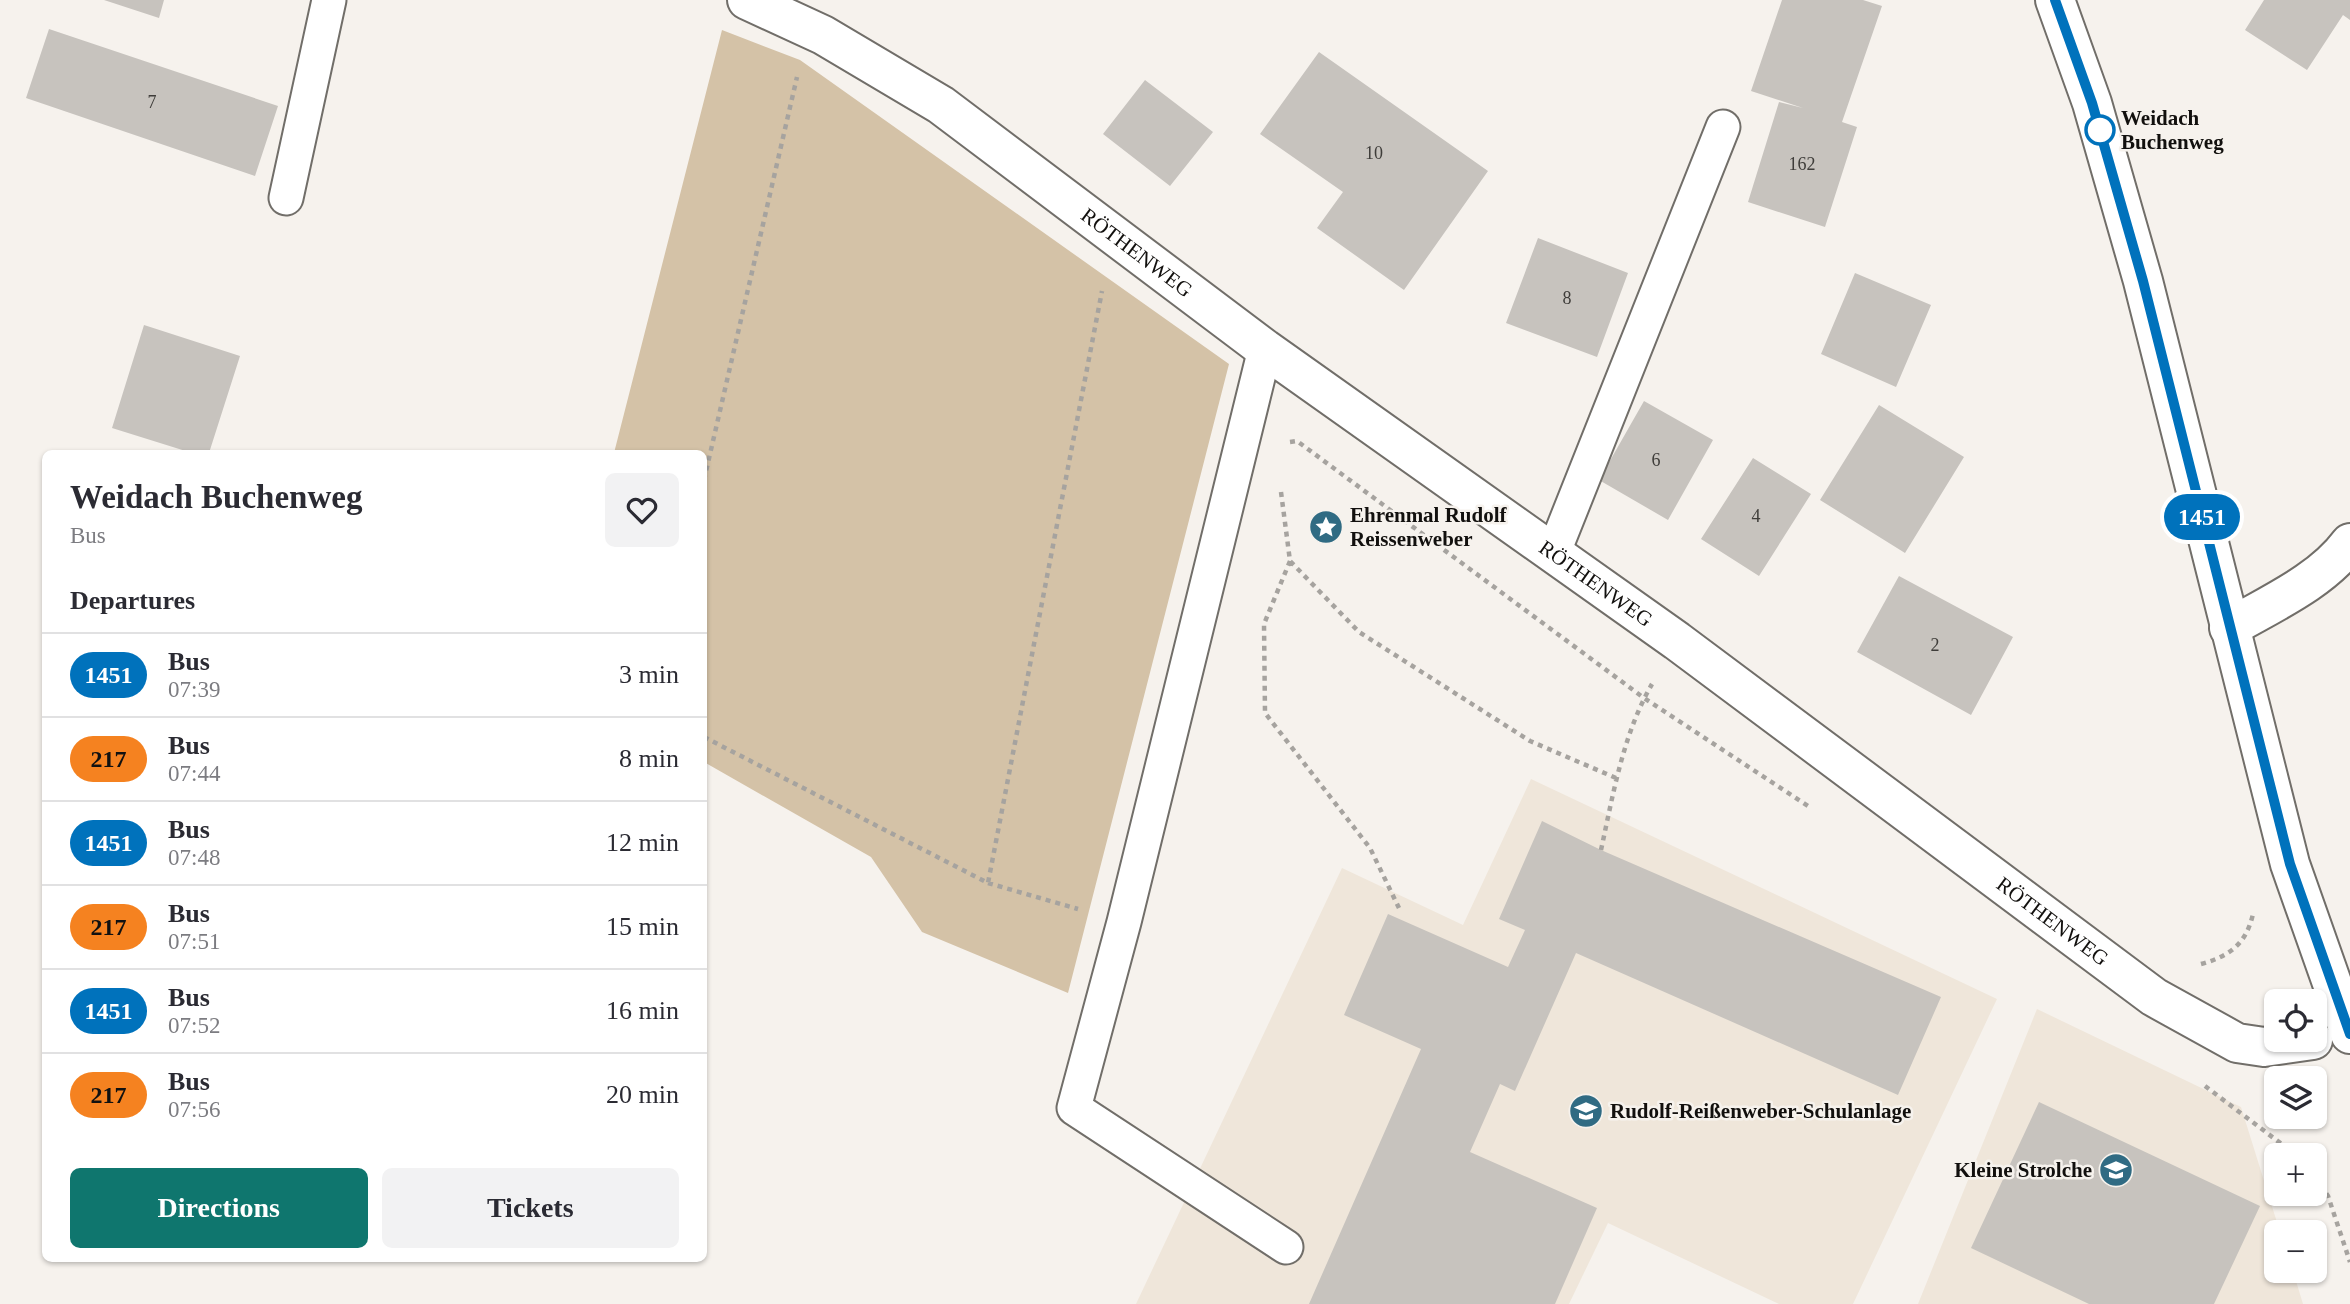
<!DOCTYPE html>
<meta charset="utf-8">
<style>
:root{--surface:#fff;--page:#f2f2f3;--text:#2b2b33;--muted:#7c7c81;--line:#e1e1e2;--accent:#0f766e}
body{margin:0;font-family:"Times New Roman",serif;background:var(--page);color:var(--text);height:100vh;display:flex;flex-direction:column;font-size:26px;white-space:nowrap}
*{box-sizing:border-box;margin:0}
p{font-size:23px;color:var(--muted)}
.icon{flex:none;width:38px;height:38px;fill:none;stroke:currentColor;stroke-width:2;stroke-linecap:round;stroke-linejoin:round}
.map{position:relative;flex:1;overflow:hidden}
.details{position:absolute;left:42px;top:450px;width:665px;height:812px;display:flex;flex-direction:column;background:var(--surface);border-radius:10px;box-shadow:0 2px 5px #0004}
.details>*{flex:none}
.badge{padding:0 14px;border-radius:23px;font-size:24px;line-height:46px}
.controls{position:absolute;left:2264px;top:989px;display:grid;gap:14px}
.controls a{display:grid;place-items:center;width:63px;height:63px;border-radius:10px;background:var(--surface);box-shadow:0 2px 5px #0004;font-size:35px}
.map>.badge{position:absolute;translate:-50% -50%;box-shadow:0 0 0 4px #fff}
h2{padding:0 28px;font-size:26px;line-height:63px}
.round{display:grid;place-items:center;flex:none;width:74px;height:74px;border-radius:10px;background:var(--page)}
.summary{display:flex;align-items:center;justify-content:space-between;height:119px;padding:0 28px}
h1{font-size:33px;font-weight:600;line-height:52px}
.action{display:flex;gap:14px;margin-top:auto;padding:14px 28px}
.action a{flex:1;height:80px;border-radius:10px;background:var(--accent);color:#fff;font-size:28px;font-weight:600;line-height:80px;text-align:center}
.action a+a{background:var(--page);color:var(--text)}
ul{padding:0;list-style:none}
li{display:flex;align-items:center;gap:21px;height:84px;padding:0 28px;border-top:2px solid var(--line)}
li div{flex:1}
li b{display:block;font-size:26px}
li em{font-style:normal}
li .badge{min-width:77px;font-weight:700;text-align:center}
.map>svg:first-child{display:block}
</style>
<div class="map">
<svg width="2350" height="1304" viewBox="0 0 2350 1304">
<rect width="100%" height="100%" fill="#f6f2ed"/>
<!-- built -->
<path fill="#efe6da" d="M1531,779L1997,999L1853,1304H1779L1608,1223L1569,1304H1136L1342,868L1463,925Z
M2037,1009L2241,1107L2280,1232H2277V1270L2293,1271L2303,1304H1918Z"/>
<!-- green -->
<path fill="#d4c2a7" d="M722,30L800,60L1229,364L1068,993L922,932L871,857L704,762V453H614Z"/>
<!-- building -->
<path fill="#c7c3be" d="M104,0H164L159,18Z
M1782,0H1863L1882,6L1842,122L1857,127L1825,227L1748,202L1779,102L1803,108L1751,91Z
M2264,0H2350V20L2343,15L2307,70L2245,30Z
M49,29L278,106L255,176L26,98Z
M1319,52L1488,171L1404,290L1317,228L1343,192L1260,134Z
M1145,80L1213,132L1170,186L1103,134Z
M1538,238L1628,273L1597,357L1506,323Z
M1855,273L1931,305L1896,387L1821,354Z
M144,325L240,356L209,453H192L112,428Z
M1644,401L1713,440L1668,520L1599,480Z
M1879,405L1964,457L1905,553L1820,500Z
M1753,458L1811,494L1759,576L1701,539Z
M1899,576L2013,637L1971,715L1857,652Z
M1542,821L1601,850L1941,997L1898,1095L1576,953L1515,1091L1500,1084L1470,1152L1597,1208L1555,1304H1309L1421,1049L1344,1015L1388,914L1508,967L1525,930L1499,919Z
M2039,1102L2260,1206L2214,1304H2089L1971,1248Z"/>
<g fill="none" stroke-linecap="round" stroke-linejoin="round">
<!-- service casing -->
<g stroke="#716e69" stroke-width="37">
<path id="service" d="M286,198L329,0
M1265,349L1124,922L1074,1108L1286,1247
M1553,554L1723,127"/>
</g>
<!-- minor casing -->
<g stroke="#716e69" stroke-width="42">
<g id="minor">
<path id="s1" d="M747,0L823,35L941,105L1265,349L1677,641L2154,997L2237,1043L2264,1047L2313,1040"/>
<path d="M2229,628C2270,604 2321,582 2350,543"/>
</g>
</g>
<!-- secondary casing -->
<g stroke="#716e69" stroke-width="42">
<path id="secondary" d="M2055,0L2092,103L2143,281L2290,864L2350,1034"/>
</g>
<!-- path -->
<path stroke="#a6a39f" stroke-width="4.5" stroke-dasharray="5 5" stroke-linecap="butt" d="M1290,442L1297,441L1644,698L1808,806
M704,480L797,77
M1281,492L1290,561L1359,632L1530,741L1616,778
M1290,561L1264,624L1265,713L1370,848L1399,908
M704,737L988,883L1102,291
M1601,850C1613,795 1623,734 1652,684
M988,883L1078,909
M2201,964C2230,956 2246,944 2253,914
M2205,1086L2296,1155
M2315,1177L2328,1196L2350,1262"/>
<!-- service -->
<use href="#service" stroke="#fff" stroke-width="33"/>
<!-- minor -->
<use href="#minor" stroke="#fff" stroke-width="38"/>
<!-- secondary -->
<use href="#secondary" stroke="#fff" stroke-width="38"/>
</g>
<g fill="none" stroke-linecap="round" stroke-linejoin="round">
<!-- line casing -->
<g stroke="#fff" stroke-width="16">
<path id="line" d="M2055,0L2092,103L2143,281L2290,864L2350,1034"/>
</g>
<!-- line -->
<use href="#line" stroke="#0072bc" stroke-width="10"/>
</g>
<!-- icons -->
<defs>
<g id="sight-disc" transform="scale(1.75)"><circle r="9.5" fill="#306b83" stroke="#f6f2ed"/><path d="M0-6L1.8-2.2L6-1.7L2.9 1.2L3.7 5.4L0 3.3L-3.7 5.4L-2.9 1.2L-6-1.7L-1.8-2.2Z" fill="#fff"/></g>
<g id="school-disc" transform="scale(1.75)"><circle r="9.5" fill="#306b83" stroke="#f6f2ed"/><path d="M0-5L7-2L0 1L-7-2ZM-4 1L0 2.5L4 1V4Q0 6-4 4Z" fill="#fff"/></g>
</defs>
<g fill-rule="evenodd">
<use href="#sight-disc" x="1326" y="527"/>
<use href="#school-disc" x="1586" y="1111"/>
<use href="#school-disc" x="2116" y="1170"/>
</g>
<!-- markers -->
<circle fill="#fff" stroke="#0072bc" stroke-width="3.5" cx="2100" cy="130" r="14"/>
<g text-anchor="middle" stroke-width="5" stroke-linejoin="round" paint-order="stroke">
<!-- number labels -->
<g font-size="18" fill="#3f3d3a">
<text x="152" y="108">7</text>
<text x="1374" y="159">10</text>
<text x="1802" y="170">162</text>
<text x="1567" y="304">8</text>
<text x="1656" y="466">6</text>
<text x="1756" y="522">4</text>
<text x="1935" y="651">2</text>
</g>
<!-- stop labels -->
<g font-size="21" font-weight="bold" fill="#12100e" stroke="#f6f2ed" text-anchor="start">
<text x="2121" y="125">Weidach<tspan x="2121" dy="24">Buchenweg</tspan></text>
</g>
<!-- street labels -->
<g font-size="21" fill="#12100e" stroke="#f6f2ed">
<text dy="7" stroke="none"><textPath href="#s1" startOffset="466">RÖTHENWEG</textPath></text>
<text dy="7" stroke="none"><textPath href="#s1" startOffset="1032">RÖTHENWEG</textPath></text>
<text dy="7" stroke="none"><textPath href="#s1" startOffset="1600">RÖTHENWEG</textPath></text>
</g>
<!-- poi labels -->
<g font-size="21" font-weight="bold" fill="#12100e" stroke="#f6f2ed" text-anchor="start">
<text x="1350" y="522">Ehrenmal Rudolf<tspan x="1350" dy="24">Reissenweber</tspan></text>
<text x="1610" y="1118">Rudolf-Reißenweber-Schulanlage</text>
<text x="2092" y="1177" text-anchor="end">Kleine Strolche</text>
</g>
</g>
</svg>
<div class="controls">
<a><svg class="icon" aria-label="locate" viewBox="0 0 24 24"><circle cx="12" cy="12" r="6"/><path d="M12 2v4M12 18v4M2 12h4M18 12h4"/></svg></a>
<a><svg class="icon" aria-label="layers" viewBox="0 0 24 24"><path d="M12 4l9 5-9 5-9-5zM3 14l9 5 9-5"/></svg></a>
<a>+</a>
<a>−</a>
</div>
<b class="badge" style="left:2202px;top:517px;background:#0072bc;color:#fff">1451</b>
<section class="details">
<div class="summary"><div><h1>Weidach Buchenweg</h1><p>Bus</p></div><a class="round"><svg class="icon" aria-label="heart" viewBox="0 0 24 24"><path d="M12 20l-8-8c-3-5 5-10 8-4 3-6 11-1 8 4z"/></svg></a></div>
<h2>Departures</h2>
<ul>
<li><span class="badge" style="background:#0072bc;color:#fff">1451</span><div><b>Bus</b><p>07:39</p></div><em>3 min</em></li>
<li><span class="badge" style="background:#f58220;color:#111">217</span><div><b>Bus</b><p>07:44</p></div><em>8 min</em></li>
<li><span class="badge" style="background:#0072bc;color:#fff">1451</span><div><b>Bus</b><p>07:48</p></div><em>12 min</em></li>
<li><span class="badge" style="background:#f58220;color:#111">217</span><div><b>Bus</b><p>07:51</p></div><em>15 min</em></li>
<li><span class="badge" style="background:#0072bc;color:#fff">1451</span><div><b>Bus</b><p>07:52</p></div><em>16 min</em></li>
<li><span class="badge" style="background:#f58220;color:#111">217</span><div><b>Bus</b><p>07:56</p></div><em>20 min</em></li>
</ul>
<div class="action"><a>Directions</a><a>Tickets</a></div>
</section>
</div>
